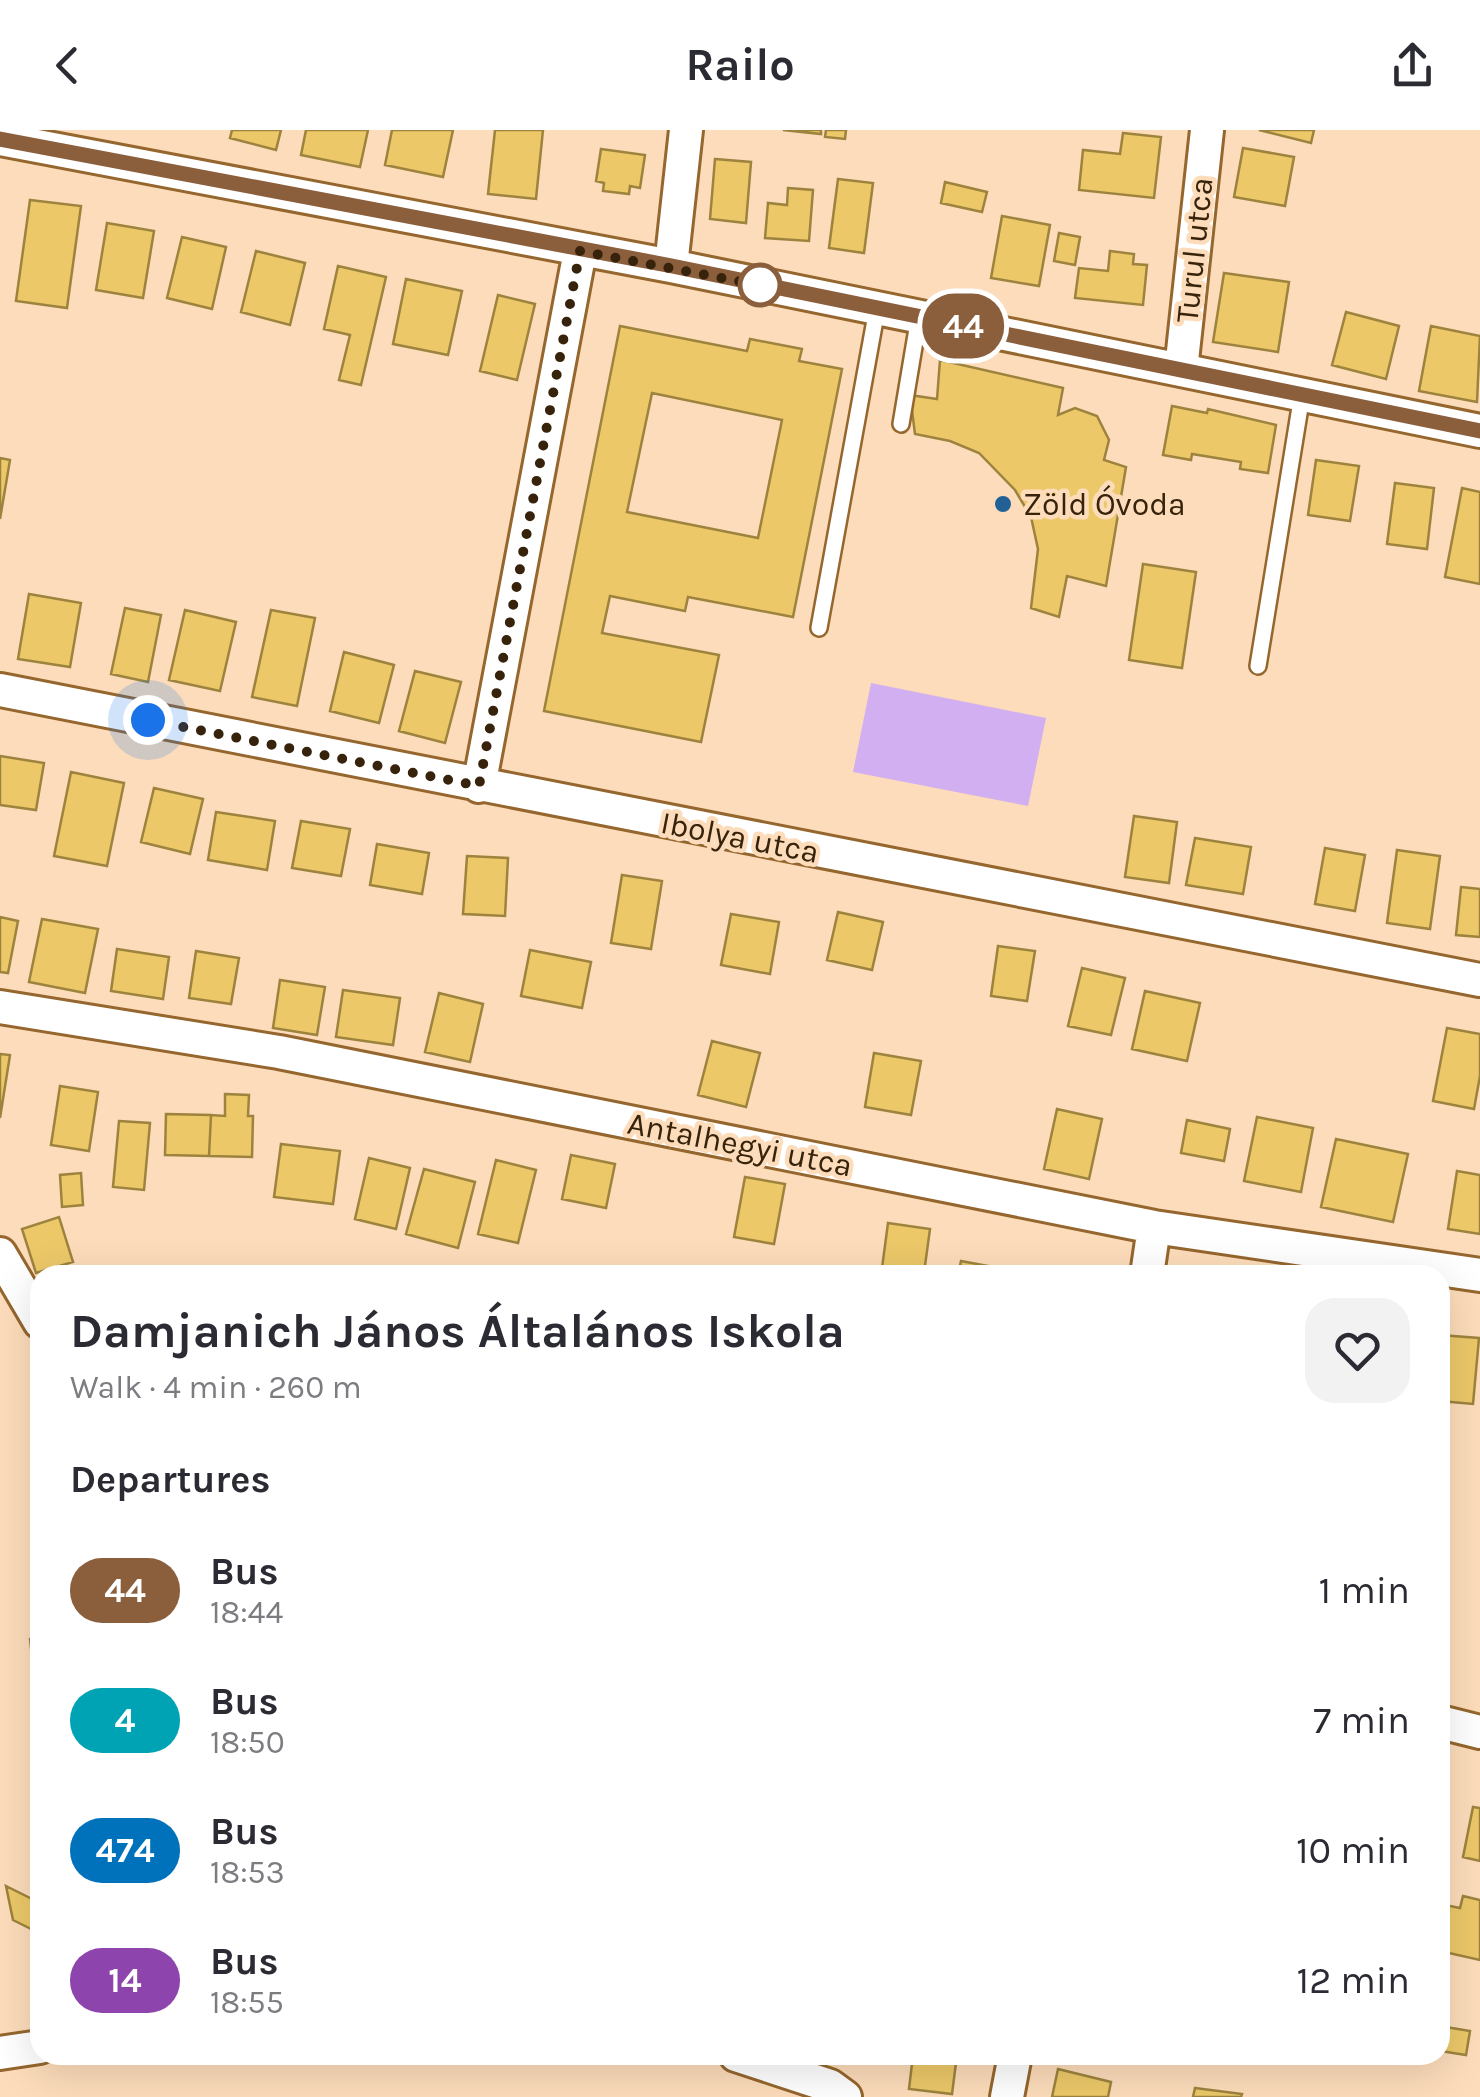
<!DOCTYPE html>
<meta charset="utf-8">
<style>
:root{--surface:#fff;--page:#f2f2f3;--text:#2b2b33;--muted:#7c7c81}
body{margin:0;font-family:Karla,sans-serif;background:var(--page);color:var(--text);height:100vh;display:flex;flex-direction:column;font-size:38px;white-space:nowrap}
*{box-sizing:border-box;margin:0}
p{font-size:32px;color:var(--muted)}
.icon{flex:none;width:55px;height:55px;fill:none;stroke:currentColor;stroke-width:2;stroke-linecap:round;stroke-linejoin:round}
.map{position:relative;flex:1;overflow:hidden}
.details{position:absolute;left:30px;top:1135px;width:1420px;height:800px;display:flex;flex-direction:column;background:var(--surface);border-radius:30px;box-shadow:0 10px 40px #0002}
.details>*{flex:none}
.badge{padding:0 20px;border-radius:32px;font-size:35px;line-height:65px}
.you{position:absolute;width:50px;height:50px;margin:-25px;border:8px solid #fff;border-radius:50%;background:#1a73e8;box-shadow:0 0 0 15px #1a73e833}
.map>.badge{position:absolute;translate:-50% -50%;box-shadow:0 0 0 5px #fff}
h2{padding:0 40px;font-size:38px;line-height:90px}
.round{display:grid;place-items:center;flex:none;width:105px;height:105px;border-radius:30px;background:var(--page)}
.head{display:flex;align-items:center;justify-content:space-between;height:170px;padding:0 40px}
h1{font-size:48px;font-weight:700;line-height:75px}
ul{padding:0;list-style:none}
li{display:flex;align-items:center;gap:30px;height:130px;padding:0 40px}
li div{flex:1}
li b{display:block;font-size:38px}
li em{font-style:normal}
li .badge{min-width:110px;font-weight:700;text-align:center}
header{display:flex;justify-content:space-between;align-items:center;height:130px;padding:0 40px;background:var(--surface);font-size:45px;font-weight:700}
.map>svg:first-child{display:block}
</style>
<header><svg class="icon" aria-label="back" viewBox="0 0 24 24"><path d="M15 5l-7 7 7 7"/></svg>Railo<svg class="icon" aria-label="share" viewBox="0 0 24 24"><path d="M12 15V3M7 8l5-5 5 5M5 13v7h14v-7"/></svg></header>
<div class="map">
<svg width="1480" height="1967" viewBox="0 0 1480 1967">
<rect width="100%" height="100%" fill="#fcdcba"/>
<!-- green -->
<path fill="#d2aff0" d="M871,553L1046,588L1028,676L853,642Z"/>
<!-- building -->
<path fill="#ecc869" stroke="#9d833d" stroke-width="2.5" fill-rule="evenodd" d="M232,0H281L276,20L230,8Z
M306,0H368L360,37L301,25Z
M392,0H453L443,47L385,35Z
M495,0H543L536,69L488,64Z
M783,0H821V4Z
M826,0H846L845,9L825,7Z
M1259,0H1314L1311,13Z
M1123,3L1161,7L1154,68L1079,60L1083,20L1120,24Z
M1243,18L1294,27L1285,76L1234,67Z
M601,19L645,25L640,58L630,56L629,64L603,61L604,53L596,51Z
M715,29L751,32L746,93L710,89Z
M838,49L873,53L864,123L829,118Z
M945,52L987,62L982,82L941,73Z
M788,58L813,60L809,111L765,108L768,73L787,75Z
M30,70L81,76L67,178L16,171Z
M1002,86L1050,95L1039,156L991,148Z
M107,93L154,101L143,168L96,160Z
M1059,103L1080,107L1075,135L1054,131Z
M182,107L226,117L212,179L167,168Z
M256,121L305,133L290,195L241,182Z
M1110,121L1134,124L1133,134L1147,135L1143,175L1075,168L1079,138L1108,141Z
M338,136L386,147L361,255L339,250L350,205L324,199Z
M1224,143L1289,152L1278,222L1213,212Z
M406,149L462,161L448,225L393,214Z
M498,165L535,174L517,250L480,241Z
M1346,182L1399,196L1386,249L1332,235Z
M620,196L747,221L750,209L802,219L799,231L842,239L793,487L688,467L685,481L610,466L602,503L719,525L701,612L544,581ZM652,263L782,290L758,408L627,382Z
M1431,196L1480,206L1477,272L1419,261Z
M940,230L1063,258L1058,285L1075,278L1097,286L1109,310L1104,330L1126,337L1106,456L1067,446L1059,487L1031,478L1038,419L1031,387L1015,360L979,323L950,311L915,304L910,265L937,269Z
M1172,276L1207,283L1208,279L1276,295L1268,343L1240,339L1241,332L1192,324L1191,330L1163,325Z
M0,328L10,330L0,389Z
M1316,330L1359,336L1350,391L1308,385Z
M1395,353L1434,358L1427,419L1387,414Z
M1462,358L1480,362V454L1445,447Z
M1143,434L1196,442L1182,538L1129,530Z
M29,464L81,473L70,537L18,529Z
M125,478L161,485L148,552L111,544Z
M185,480L236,492L220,561L169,550Z
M271,480L315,488L297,576L252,567Z
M344,522L394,535L379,593L330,581Z
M415,541L461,552L445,613L399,601Z
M0,626L44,633L36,680L0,675Z
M71,642L124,653L107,736L54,726Z
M154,658L203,669L190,724L141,712Z
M216,682L275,691L267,740L208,730Z
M1134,686L1177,692L1169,753L1125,747Z
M301,691L350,699L341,746L292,738Z
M1195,708L1251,717L1243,764L1186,755Z
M377,714L429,723L422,764L370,755Z
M1325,718L1365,725L1355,781L1315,774Z
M1397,720L1440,726L1430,799L1387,793Z
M467,726L508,728L505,786L463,784Z
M622,745L662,751L651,819L611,813Z
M1461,757L1480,759V807L1456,805Z
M838,782L883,792L872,840L827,830Z
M731,784L779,792L770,844L721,835Z
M0,787L18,791L8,843L0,842Z
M42,789L98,799L85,863L29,852Z
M998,816L1035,821L1027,871L991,866Z
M117,819L169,827L163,869L111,861Z
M530,820L591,832L582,878L521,866Z
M196,821L239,828L231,874L189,868Z
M1082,838L1125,848L1111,905L1068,896Z
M280,850L325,857L317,905L273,898Z
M343,860L400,868L393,915L336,907Z
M1145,861L1200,873L1187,931L1132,919Z
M439,863L483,874L470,932L425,922Z
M1447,898L1480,904V946L1474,979L1433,971Z
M712,911L760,923L746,977L698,965Z
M874,923L921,931L911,985L865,977Z
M0,924L10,925L0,988Z
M60,956L98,962L89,1021L51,1015Z
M225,964L249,965L248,986H253L252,1027L209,1026L211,985L225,986Z
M1057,979L1102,989L1089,1049L1044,1039Z
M166,984L211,985L209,1026L165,1025Z
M1257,987L1313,998L1301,1062L1244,1051Z
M1187,990L1230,999L1224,1031L1181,1023Z
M119,991L150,993L144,1060L113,1057Z
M1336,1009L1408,1024L1393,1092L1321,1077Z
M281,1014L340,1021L333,1074L274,1067Z
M571,1025L615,1034L606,1078L562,1069Z
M369,1028L410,1038L396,1099L355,1089Z
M496,1030L536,1040L518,1113L478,1104Z
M424,1039L475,1052L458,1118L406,1104Z
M1457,1041L1480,1045V1104L1448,1099Z
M81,1043L83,1075L62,1077L60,1045Z
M745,1047L785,1054L774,1114L734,1107Z
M59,1087L73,1132L36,1143L22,1099Z
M888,1093L930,1099L924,1143L882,1138Z
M961,1131L1004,1139L1003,1145H958Z
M1440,1205L1479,1208L1473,1274L1440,1271Z
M40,1508V1535H33L30,1509Z
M1473,1677L1480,1678V1731L1463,1727Z
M6,1756L40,1773V1815H35L33,1800L13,1790Z
M1463,1766L1480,1770V1830L1440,1821V1774L1460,1778Z
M1440,1896L1470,1901L1466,1925L1440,1921Z
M913,1925H957L952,1964L909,1959Z
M1058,1939L1111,1952L1108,1967H1052Z
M1195,1958L1242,1964L1241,1967H1193Z"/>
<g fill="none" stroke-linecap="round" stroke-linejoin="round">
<!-- service casing -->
<g stroke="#95662d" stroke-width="20">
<path id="service" d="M901,294L919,187
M819,498L877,179
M1258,536L1302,265"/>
</g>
<!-- minor casing -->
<g stroke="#95662d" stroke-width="38">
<path id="minor" d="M0,9L671,136L1480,301
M671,136L686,0
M1181,240L1207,0
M0,560L1480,850
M479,656L580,121
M0,877L279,922L1154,1097L1480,1145
M0,1124L40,1192
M1147,1145L1154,1097
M1440,1592L1480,1602
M0,1923L40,1917
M736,1925L830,1956L845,1967
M1007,1967L1015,1925"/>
</g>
<!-- service -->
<use href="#service" stroke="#fff" stroke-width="15"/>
<!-- minor -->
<use href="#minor" stroke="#fff" stroke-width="32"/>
</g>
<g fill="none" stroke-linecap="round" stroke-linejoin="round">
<!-- line casing -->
<g stroke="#fff" stroke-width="22">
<path id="line" d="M0,9L672,136L1480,301"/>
</g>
<!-- line -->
<use href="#line" stroke="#8b5e3c" stroke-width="15"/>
<!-- walk -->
<path stroke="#37230b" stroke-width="10" stroke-dasharray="0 18" d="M148,590L479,656L580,121L774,158L760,155"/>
</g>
<!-- markers -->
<circle fill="#fff" stroke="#8b5e3c" stroke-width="5" cx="760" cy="155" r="20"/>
<circle fill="#226096" stroke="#fcdcba" stroke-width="4" cx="1003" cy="374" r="10"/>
<g text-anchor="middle" stroke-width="9" stroke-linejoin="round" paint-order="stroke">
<!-- street labels -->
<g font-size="32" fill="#37230b" stroke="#fcdcba">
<text transform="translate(1194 120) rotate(-84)" y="11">Turul utca</text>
<text transform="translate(740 707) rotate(11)" y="11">Ibolya utca</text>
<text transform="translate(740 1014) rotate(11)" y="11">Antalhegyi utca</text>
</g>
<!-- poi labels -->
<g font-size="32" fill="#37230b" stroke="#fcdcba" text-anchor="start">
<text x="1023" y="385">Zöld Óvoda</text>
</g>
</g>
</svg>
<div class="you" style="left:148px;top:590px"></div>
<b class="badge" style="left:963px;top:196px;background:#8b5e3c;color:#fff">44</b>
<section class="details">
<div class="head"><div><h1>Damjanich János Általános Iskola</h1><p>Walk · 4 min · 260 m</p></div><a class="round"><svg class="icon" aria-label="heart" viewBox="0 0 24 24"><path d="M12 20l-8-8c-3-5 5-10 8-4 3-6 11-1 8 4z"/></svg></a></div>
<h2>Departures</h2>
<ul>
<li><span class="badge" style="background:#8b5e3c;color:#fff">44</span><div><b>Bus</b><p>18:44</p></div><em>1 min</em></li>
<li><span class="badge" style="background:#00a3b4;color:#fff">4</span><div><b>Bus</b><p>18:50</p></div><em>7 min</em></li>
<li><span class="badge" style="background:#0072bc;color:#fff">474</span><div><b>Bus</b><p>18:53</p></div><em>10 min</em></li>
<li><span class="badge" style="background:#8e44ad;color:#fff">14</span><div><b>Bus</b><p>18:55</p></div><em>12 min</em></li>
</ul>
</section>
</div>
